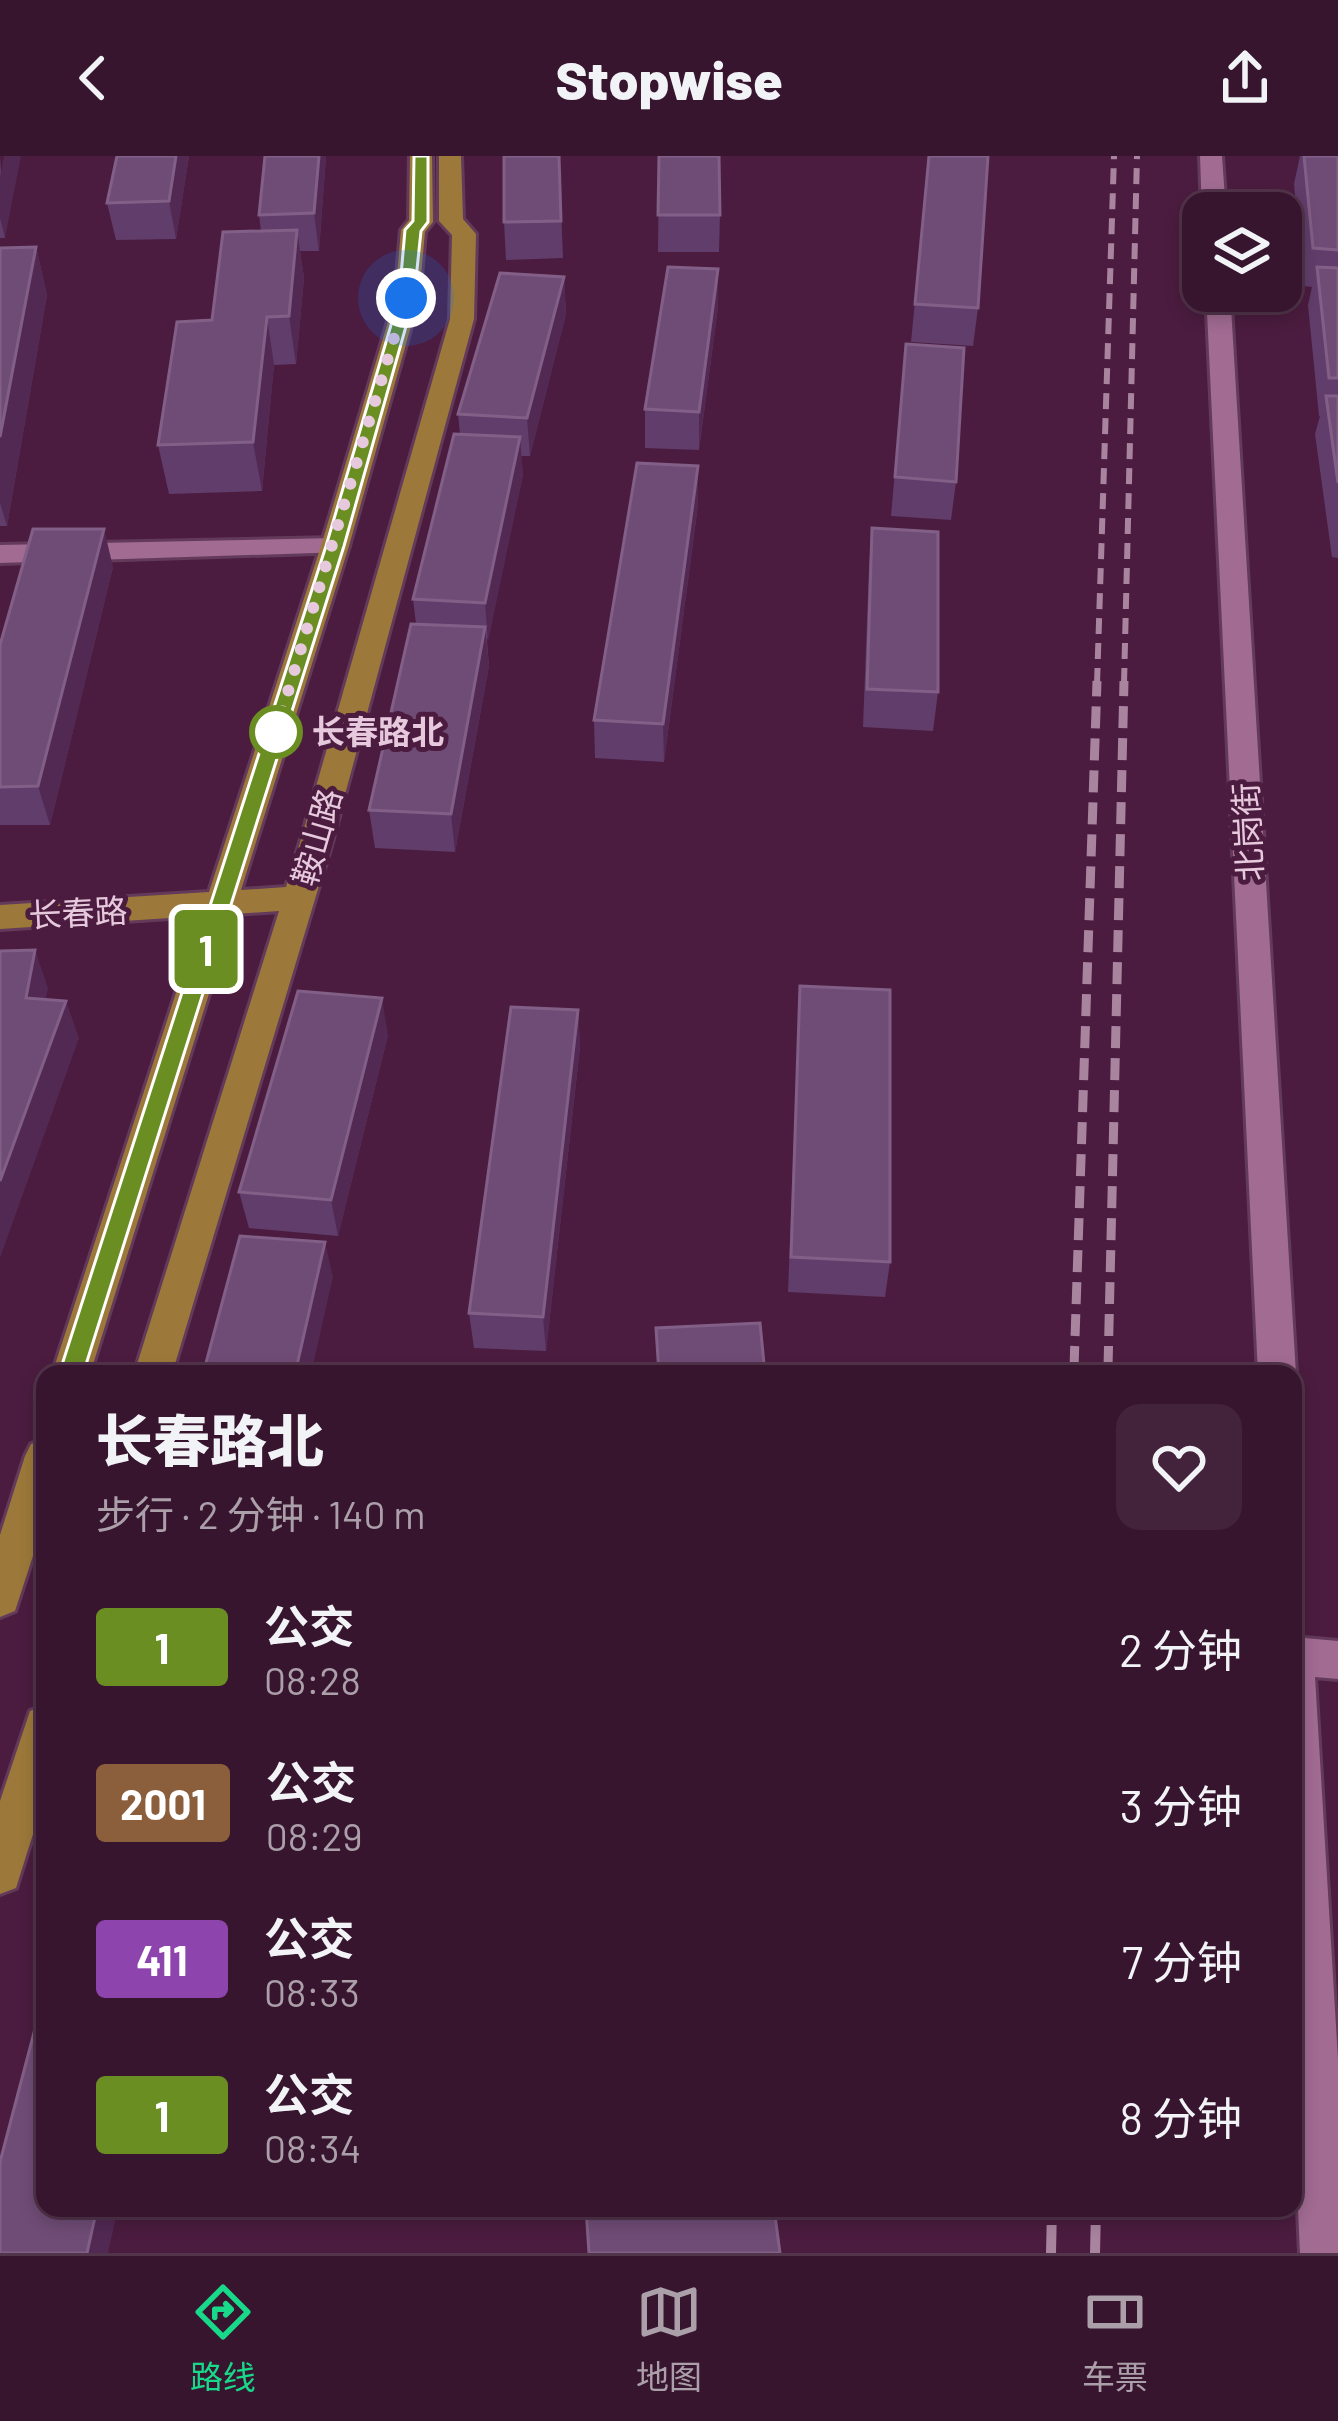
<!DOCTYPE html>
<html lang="zh">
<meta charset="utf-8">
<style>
:root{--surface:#38152f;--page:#43223b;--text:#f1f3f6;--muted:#ab9faa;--line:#52344b;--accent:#18d989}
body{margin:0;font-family:Barlow,"Noto Sans SC",sans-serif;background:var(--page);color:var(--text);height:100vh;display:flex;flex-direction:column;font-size:45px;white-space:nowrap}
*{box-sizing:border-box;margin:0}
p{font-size:39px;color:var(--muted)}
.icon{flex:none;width:66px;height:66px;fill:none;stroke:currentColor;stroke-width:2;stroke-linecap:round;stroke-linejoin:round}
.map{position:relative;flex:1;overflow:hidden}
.sheet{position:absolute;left:36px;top:1209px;width:1266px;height:852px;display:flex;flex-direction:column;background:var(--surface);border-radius:24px;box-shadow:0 6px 18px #0003,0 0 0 3px var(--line)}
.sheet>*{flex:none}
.badge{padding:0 24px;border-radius:9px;font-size:42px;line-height:78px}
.fabs{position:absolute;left:1182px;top:36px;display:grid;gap:24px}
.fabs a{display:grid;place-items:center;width:120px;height:120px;border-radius:24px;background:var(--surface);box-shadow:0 6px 18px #0003,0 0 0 3px var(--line);font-size:60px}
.you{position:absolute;width:60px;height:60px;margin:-30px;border:9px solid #fff;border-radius:50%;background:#1a73e8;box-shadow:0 0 0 18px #1a73e833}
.map>.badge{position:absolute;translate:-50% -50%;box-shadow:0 0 0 6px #fff}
.round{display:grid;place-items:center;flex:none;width:126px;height:126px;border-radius:24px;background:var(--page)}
.headline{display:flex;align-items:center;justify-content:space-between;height:204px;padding:0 60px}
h1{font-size:57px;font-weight:800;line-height:90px}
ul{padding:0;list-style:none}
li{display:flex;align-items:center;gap:36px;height:156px;padding:0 60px}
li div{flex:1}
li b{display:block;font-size:45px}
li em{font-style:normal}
li .badge{min-width:132px;font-weight:700;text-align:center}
header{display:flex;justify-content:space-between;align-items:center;height:156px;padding:0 60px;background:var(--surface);font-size:54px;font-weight:800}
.tab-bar{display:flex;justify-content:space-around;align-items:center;height:168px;border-top:3px solid var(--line);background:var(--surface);font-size:33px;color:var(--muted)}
.tab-bar a{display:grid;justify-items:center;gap:6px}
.tab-bar .on{color:var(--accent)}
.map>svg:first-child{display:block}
</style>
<header><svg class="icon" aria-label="back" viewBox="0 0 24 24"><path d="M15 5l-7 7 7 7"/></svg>Stopwise<svg class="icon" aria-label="share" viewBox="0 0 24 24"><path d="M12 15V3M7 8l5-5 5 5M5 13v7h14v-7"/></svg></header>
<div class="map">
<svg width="1338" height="2097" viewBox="0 0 1338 2097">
<rect width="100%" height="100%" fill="#4b1c3f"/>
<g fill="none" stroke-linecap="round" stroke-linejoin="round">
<!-- street casing -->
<g stroke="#633a5a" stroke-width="6">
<path id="street" d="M1200,0H1222L1226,57H1202Z
M1206,135H1230L1296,1218L1293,1224V1218H1258Z
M335,382L345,384L349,390L345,396L0,407V389Z
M1293,1481L1338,1485V1523L1315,1521L1338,1903V2097H1300L1293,1943Z"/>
</g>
<!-- primary casing -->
<g stroke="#633a5a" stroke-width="6">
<path id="primary" d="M410,0H432L433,66L425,76L419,142L349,390L241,734L286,731L299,690L450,163L452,79L439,65V0H461L463,63L476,78L474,163L331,690L172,1218H134L279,755L234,758L90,1218H52L201,760L0,773V749L209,736L321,390L395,142L401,74L409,64Z
M45,1283V1363L15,1455L0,1461V1379L25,1300L31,1288Z
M45,1549V1640L16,1732L0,1738V1645L30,1555Z"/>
</g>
<!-- street -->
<use href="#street" fill="#a16b92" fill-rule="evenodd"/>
<!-- primary -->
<use href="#primary" fill="#9c793a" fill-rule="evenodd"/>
<!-- rail-far2 -->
<path stroke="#a9849f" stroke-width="6" stroke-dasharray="16 9" stroke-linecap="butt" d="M1097,528L1114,0
M1124,528L1137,0"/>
<!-- rail-far1 -->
<path stroke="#a9849f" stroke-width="9" stroke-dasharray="22 10" stroke-linecap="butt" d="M1074,1212L1097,525
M1108,1212L1124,525"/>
<!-- rail -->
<path stroke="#a9849f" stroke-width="10" stroke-dasharray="28 15" stroke-linecap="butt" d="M1074,1218V1209
M1108,1218V1209
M1051,2097L1052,2052
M1095,2097L1096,2052"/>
</g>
<!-- wall -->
<path fill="#603d6a" d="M0,0L5,82H0Z
M117,0H189L176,83L116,84L107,47Z
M326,0L319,95H300L304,122L296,208L274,209L262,335L169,338L158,289L212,164L261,75L259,59Z
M559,0L563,102L506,104L504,66Z
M659,0L720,59L719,96H658Z
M929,0L978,152L973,190L911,186Z
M1300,0H1338V402L1332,401L1315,278L1320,260H1319L1308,149L1312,131L1303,130L1294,28Z
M36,91L47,139L7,370H0V92Z
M718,113V151L699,294L645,292V253Z
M564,121L566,158L530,300H521L523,319L487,485L489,510L455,696L375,692L369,654L416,468L413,443L460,278L458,258Z
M906,188L956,326L951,364L891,360Z
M698,349L664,606L595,602L594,564Z
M872,372L938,536L933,575L863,571L869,411Z
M113,411L50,669H0V489Z
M800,830L890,1106L885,1141L788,1136Z
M578,854L580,891L546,1195L474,1192L469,1157Z
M388,879L338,1080L249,1072L239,1036Z"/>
<!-- shaded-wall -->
<path fill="#522953" d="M4,0H21L5,82L0,62V21Z
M176,0H189L176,83L169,45Z
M319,0H326L319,95L314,57Z
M297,74L304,122L296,208L289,160Z
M36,91L47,139L7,370L0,347V281Z
M718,113V151L699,294V256Z
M564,121L566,158L530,300L527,262Z
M267,161L274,209L262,335L253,286Z
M520,281L523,319L488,486L485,447Z
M698,310V349L664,606L663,568Z
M104,373L113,411L50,669L38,630Z
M485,471L489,510L455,696L451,658Z
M35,794L48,832L39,879L26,842Z
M382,842L388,879L338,1080L331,1044Z
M66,845L79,882L0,1102V1025Z
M578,854L580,891L546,1195L543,1161Z
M325,1086L333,1121L311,1218H295Z
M97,2052H118L108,2097H87Z"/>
<!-- building -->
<path fill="#6f4c76" stroke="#825f86" stroke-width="3" d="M117,0H176L169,45L107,47Z
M265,0H319L314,57L259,59Z
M504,0H559L561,65L504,66Z
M659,0H719L720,59H658Z
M929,0H988L978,152L915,148Z
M1304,0H1338V94L1313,92Z
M297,74L289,160L267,161L253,286L158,289L177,166L212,164L223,76Z
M36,91L0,281V92Z
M668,111L718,113L699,256L645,253Z
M1317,111L1338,112V222H1329Z
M500,117L564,121L527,262L458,258Z
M906,188L964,192L956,326L895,321Z
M1326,240H1338V327Z
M454,278L520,281L485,447L413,443Z
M637,307L698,310L663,568L594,564Z
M872,372L938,376V536L867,533Z
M33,373H104L38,630L0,631V489Z
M411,468L485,471L451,658L369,654Z
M35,794L26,842L66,845L0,1025V795Z
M800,830L890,834V1106L791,1101Z
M298,835L382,842L331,1044L239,1036Z
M511,851L578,854L543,1161L469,1157Z
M240,1080L325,1086L295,1218H203Z
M760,1167L765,1218H659L656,1172Z
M42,1846H45V2052H97L87,2097H0V2006Z
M586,2052H774L780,2097H589Z"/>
<!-- line -->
<path fill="#6b8e23" stroke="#fff" stroke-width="3" d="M414,0H428V66L421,75L414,142L344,390L83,1218L71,1229L59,1218L326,390L399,142L405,74L413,65Z"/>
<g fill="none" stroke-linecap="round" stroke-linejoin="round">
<!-- walk -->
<path stroke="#e7c9de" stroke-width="12" stroke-dasharray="0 21.6" d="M276,576L406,142"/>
</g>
<!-- markers -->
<circle fill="#fff" stroke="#6b8e23" stroke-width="6" cx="276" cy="576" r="24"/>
<g text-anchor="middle" stroke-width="10" stroke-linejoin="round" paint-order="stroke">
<!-- stop labels -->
<g font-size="33" font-weight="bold" fill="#e7c9de" stroke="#4b1c3f" text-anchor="start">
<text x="312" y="588">长春路北</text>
</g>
<!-- street labels -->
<g font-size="33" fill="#e7c9de" stroke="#4b1c3f">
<text transform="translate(1248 676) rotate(-93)" y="12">北岗街</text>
<text transform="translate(317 681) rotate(-74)" y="12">鞍山路</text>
<text transform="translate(78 757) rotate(-3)" y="12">长春路</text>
</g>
</g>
</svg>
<div class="fabs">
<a><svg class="icon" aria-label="layers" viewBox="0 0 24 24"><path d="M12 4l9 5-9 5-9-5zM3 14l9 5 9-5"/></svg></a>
</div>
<div class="you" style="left:406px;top:142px"></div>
<b class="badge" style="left:206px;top:793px;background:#6b8e23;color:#fff">1</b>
<section class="sheet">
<div class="headline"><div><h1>长春路北</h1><p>步行 · 2 分钟 · 140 m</p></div><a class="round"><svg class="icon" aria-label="heart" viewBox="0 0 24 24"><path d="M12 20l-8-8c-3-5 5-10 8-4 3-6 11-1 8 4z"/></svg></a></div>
<ul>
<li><span class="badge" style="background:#6b8e23;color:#fff">1</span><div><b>公交</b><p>08:28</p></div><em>2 分钟</em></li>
<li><span class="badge" style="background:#8b5e3c;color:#fff">2001</span><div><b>公交</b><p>08:29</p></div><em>3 分钟</em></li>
<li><span class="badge" style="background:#8e44ad;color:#fff">411</span><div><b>公交</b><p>08:33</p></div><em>7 分钟</em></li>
<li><span class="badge" style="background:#6b8e23;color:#fff">1</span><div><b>公交</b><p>08:34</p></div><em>8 分钟</em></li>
</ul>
</section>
</div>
<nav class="tab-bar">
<a class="on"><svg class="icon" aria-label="directions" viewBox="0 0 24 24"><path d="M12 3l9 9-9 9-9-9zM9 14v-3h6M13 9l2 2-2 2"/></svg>路线</a>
<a><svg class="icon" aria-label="map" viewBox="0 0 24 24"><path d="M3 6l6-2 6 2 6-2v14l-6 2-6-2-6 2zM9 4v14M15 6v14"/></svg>地图</a>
<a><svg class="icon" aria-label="tickets" viewBox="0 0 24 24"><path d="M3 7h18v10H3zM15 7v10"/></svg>车票</a>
</nav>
